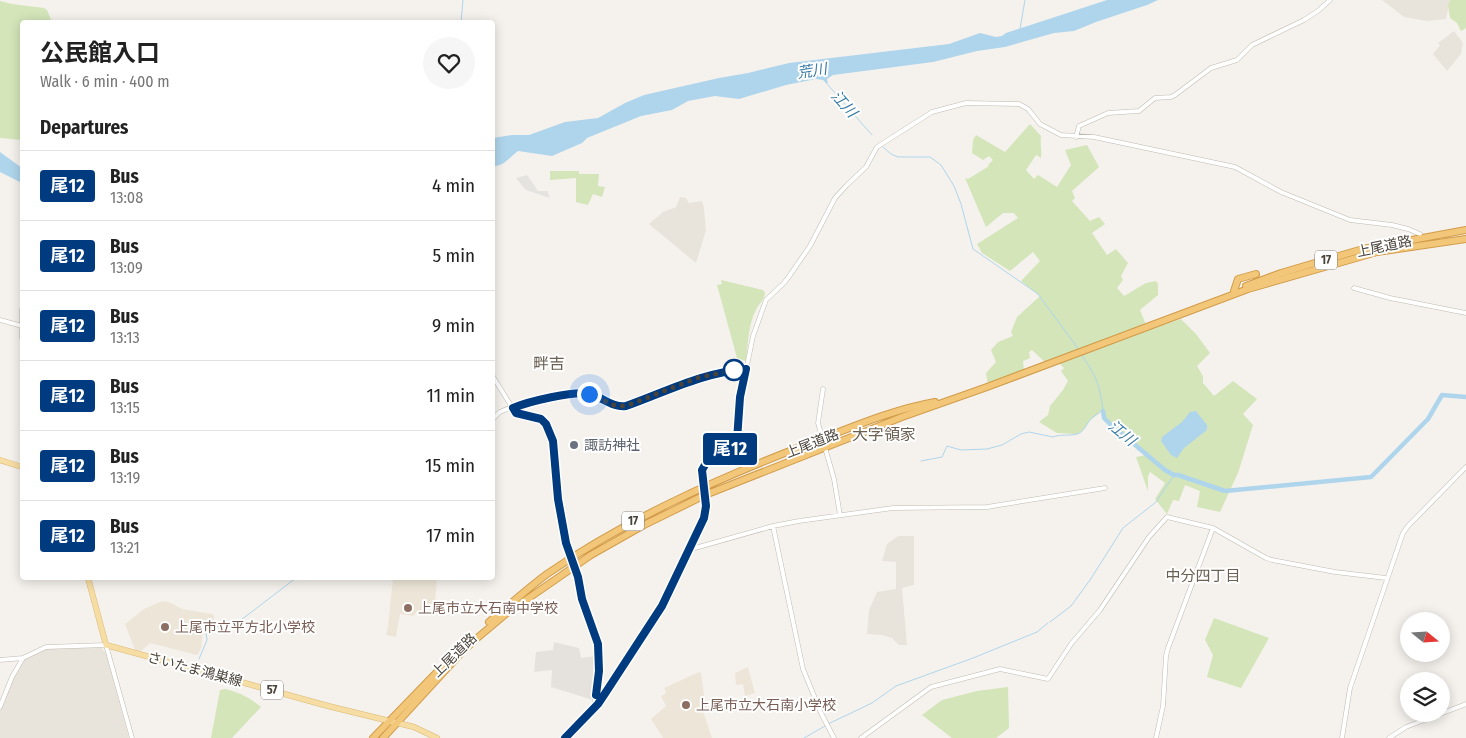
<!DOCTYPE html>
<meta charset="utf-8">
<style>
:root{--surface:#fff;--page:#f6f6f6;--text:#222;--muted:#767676;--line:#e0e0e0}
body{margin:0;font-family:"Fira Sans Condensed","Noto Sans JP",sans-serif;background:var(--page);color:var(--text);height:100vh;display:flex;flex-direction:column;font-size:19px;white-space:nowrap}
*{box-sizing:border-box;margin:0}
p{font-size:16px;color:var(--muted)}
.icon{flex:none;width:28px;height:28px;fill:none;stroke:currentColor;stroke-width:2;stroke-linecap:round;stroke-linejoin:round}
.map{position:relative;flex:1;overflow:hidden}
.panel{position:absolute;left:20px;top:20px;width:475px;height:560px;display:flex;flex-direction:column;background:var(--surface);border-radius:5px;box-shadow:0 2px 12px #0003}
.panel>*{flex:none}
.badge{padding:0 10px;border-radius:4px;font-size:18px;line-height:32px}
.needle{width:32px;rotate:108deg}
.fabs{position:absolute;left:1400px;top:612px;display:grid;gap:10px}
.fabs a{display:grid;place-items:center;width:50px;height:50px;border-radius:50%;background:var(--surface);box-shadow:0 2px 12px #0003;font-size:25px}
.you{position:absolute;width:25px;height:25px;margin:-12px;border:4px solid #fff;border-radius:50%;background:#1a73e8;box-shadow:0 0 0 8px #1a73e833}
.map>.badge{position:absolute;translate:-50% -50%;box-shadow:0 0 0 2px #fff}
h2{padding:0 20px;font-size:19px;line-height:45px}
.round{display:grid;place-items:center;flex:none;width:52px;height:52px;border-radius:26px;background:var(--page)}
.summary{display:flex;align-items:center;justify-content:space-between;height:85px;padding:0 20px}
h1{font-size:24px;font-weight:700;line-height:38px}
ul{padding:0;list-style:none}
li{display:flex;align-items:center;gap:15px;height:70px;padding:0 20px;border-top:1px solid var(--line)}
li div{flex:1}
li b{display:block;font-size:19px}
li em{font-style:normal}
li .badge{min-width:55px;font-weight:700;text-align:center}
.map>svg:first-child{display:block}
</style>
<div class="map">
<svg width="1466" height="738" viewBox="0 0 1466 738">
<rect width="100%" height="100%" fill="#f5f2ed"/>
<!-- residential -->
<path fill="#e9e4db" d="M1382,0H1450L1446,19L1427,21L1404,17Z
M1454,31L1463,43L1461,54L1447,71L1433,54L1440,45L1438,43Z
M680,197L686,198L689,203L702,201L704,208L706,230L696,263L649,224L663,212L676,207Z
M898,536H914V585L902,588L907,645H899L892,638L882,635L867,634L869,610L877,592L896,589V562L882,561L887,544Z
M101,647L106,654L129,738H0V711L15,675L24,659L45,649Z"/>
<!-- industrial -->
<path fill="#e5e2de" d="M554,642L579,648L581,658L597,656L598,672L593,700L551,687L552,670L534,672L536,652L553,650Z"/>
<!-- education -->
<path fill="#ede6d8" d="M393,578H437L435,604L417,612L413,616L400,614L396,637L386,635L388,627Z
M162,601L169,602L182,609L212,614L214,616V619L203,629L201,648L198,654L197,655L150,643L140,652L135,650L125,624L144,609Z
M748,667L755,693L745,696L743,684L736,685L735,673Z
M699,672L701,673L705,703L708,709L703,711L712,738H663L651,719L666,706L661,696L666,693L664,688Z"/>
<!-- green -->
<path fill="#d3e5b9" d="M1450,0H1466V28L1461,31L1457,23L1450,18L1448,5Z
M0,1L12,4L44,8L47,10L52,22H22V140L0,138Z
M1030,124L1041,136C1040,144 1042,149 1041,158L1036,155L1026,170L1034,179L1038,175L1057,187L1071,165L1065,150L1087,145L1099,167L1072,191L1075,198L1072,201L1090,221L1099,217L1105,224L1092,233L1107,255L1116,249L1128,263L1121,276L1123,280L1117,288L1124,296L1146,283L1156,281L1158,284V295L1140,310L1148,330L1181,319L1196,334L1210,353L1197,366L1203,376V383L1214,396L1233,381L1257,399L1243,414L1253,425L1238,473L1220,512L1197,507L1200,491L1185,485L1179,501L1173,500L1167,514L1155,499L1165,483L1150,472L1148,476V491L1136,457L1146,455L1145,452C1133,442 1105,425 1103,410L1090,420L1082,431L1077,434L1057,433L1039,422L1048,415L1050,406L1063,390L1068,381L1061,371L1064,368L1057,361L1049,366L1032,350L1029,352L1030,358L1023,361L1024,371L988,385L986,373L996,362L991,350L998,342L1013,336L1011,332L1017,317L1040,296L1021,281L1040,261L1033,252L1010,271L982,253L977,244L1018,218L1014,213H1003L986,227L965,178L968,179L989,166L988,165L993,160L989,156L983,160L972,153L973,140L976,135L1005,152Z
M550,171H579V174H599L598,186L605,187L602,197L593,194L588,205L576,202V178L550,180Z
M721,280L763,290L765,293C764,301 759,303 756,310C748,325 748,345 746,361L737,358L717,285L722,284Z
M1214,618L1269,638L1241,688L1207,677L1213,655L1205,640Z
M1008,687L1009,728L996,738H952L922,715L942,700L977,691Z
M225,689C238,692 251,698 261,707L232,738H211L220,690Z"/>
<!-- parking -->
<path fill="#e4e3e0" d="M527,175L538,191H547L550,198L526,190L516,178Z"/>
<!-- water -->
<path fill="#afd5ec" d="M1107,0H1158L1147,5L1096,22L1074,31L1054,33L1005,47L977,51L933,62L833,75L827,79L828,85L823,80L816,79L786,85L739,99L715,96L688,101L672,110L641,116L587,138L582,143L552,156L518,151C510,157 504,166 493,166V138L512,135H529L565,122L598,118L625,103L644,95L719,78L748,73L789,63L949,44L980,33L996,37L1002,36L1006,33Z
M0,152L22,168V183L0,172Z
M1196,411L1207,425V430L1184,448L1177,458L1171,455L1161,441L1162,437L1182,422L1190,412Z"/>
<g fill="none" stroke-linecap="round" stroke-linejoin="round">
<!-- stream -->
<path stroke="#afd5ec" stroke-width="1" d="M461,22L463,0
M1020,29L1025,0
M828,85L872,135
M883,147L891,154L898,157H930L941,165L954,186L961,204L973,249L1038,294L1079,350
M921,461L942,457L947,446L961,450L987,449L1002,445L1021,434L1029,432L1053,437C1060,434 1069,436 1077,434C1084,432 1086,425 1090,420C1094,416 1099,413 1103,410C1099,382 1096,376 1081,354
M1050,622L1071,606L1090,580L1123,528L1156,502L1174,475
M199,659L207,640L206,633L209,629L241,620L296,578
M828,724L872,703L896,686L973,658L1037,632L1048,623
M804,738L825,726"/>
<!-- river -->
<path stroke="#afd5ec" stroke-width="4.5" d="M1103,411L1104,418L1110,424L1165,470L1174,475H1178L1225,491L1371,477L1428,419L1442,395L1466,397"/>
<!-- minor casing -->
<g stroke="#c0bab0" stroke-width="5">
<path id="minor" d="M1076,137L1079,126L1108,113L1139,111L1155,98L1171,97L1175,95L1211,68L1237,60L1252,45L1304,20L1318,11L1330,0
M1354,288L1390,298L1466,313
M22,309V338
M0,320L22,326
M492,375L515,412L541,419L546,424L553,441L558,499L566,543L579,577L582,599L598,644L599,671L594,707
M823,389L818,423L834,479L840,515
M492,420C495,417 497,414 500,412C515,404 571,391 587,393C601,395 612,408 626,406L697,378L718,373L746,369
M703,488L701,475L704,464L714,455L732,447L738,437L742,390L753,336L766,300L784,283L790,275L810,246L835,198L847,185L866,167L877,147L932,112L966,103L1019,104L1028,109L1040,124L1061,135L1094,137L1235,167L1281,192L1350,220L1392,225L1408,229L1420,234
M773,526L803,669L821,713L834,738
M688,550L773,526L799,521L893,508L987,507L1105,488
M0,660L23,658L46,647L106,645L132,738
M0,707L12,677L23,658
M565,738L600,701L656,615L704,518L706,509L705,495
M861,738L931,687L1000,669L1048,679L1071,644L1100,610L1149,537L1167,517L1213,528L1266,558L1272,560L1335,572L1386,578
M1156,738L1163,706L1166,656L1168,648L1213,528
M1342,738L1350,688L1403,533L1408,526L1466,467
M1389,738L1406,727L1466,704"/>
</g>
<!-- major casing -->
<g stroke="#dbb975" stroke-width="6">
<path id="major" d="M0,460L22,467
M88,578L106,645L328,706L414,727L437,738"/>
</g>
<!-- highway casing -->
<g stroke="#d29c4a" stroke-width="8">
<path id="highway" d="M1246,286L1281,273L1363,249L1466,230
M1234,291L1238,279L1256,274
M489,622C508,606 527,589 547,574C627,519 715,480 805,445C848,429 890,410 935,402
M373,738L466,642
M383,738L463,651L476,639L507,613L591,555L644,525L705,495L902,417L987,387L1248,289L1377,252L1466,239"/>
</g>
<!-- minor -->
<use href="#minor" stroke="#fff" stroke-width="4"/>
<!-- major -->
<use href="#major" stroke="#f6dda4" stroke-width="5"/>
<!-- highway -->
<use href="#highway" stroke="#f2c77a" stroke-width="6"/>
</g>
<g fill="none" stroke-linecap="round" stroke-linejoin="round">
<!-- line casing -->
<g stroke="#fff" stroke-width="11">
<path id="line" d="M565,738L598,704L606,692L662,606L704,518L706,506L702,470L709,458L714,455L729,449L737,440L740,397L746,369C701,373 668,391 626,406C613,408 602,397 590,394C575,390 527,402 513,408L516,413L541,419L546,424L553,441L558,499L566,543L578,577L582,599L598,644L599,671L596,695"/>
</g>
<!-- line -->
<use href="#line" stroke="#003b80" stroke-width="8"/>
<!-- walk -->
<path stroke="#49433a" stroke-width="5" stroke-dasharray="0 9" d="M589,394L616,406H626L697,378L734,370"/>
</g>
<!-- markers -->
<circle fill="#fff" stroke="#003b80" stroke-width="2.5" cx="734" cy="370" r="10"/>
<circle fill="#6b7280" stroke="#fff" stroke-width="2" cx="574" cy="445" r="5"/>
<g fill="#8d6e63" stroke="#fff" stroke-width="2">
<circle cx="408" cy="608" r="5"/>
<circle cx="165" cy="627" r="5"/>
<circle cx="686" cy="705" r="5"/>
</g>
<g text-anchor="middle" stroke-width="4" stroke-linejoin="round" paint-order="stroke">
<!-- shield labels -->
<g fill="#fff" stroke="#807b75" stroke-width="1">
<rect x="1315" y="250.5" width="22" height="19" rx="4"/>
<rect x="622" y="511.5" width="22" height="19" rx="4"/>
<rect x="261" y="680.5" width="22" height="19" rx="4"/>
</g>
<g font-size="12" font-weight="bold" fill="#49433a">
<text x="1326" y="264">17</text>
<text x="633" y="525">17</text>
<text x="272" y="694">57</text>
</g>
<!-- street labels -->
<g font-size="14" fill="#49433a" stroke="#fff">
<text transform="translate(1384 246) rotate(-12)" y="5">上尾道路</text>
<text transform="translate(812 443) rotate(-21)" y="5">上尾道路</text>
<text transform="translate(454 655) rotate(-44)" y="5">上尾道路</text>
<text transform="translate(195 669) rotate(15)" y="5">さいたま鴻巣線</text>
</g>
<!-- worship labels -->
<g font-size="14" fill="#5b616d" stroke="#fff" text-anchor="start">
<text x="584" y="450">諏訪神社</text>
</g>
<!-- education labels -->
<g font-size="14" fill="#785e54" stroke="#fff" text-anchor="start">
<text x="418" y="613">上尾市立大石南中学校</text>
<text x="175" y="632">上尾市立平方北小学校</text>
<text x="696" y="710">上尾市立大石南小学校</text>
</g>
<!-- water labels -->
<g font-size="15" font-style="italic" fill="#397ba6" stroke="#fff">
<text transform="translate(812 71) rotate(-9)" y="5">荒川</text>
<text transform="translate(844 104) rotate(48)" y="5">江川</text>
<text transform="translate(1122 433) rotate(39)" y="5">江川</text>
</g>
<!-- neighbourhood labels -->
<g font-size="15" fill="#6b6153" stroke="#fff">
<text x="1203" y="581">中分四丁目</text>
</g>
<!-- quarter labels -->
<g font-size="16" fill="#6b6153" stroke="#fff">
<text x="549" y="369">畔吉</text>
<text x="884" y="440">大字領家</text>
</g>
</g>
</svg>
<div class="fabs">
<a><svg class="needle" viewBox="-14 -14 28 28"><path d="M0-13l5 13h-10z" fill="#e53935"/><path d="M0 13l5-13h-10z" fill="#767676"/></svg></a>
<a><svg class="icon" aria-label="layers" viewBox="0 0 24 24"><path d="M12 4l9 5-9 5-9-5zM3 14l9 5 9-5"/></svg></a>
</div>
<div class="you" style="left:589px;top:394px"></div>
<b class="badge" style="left:730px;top:449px;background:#003b80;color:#fff">尾12</b>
<section class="panel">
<div class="summary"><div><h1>公民館入口</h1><p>Walk · 6 min · 400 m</p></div><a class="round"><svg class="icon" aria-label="heart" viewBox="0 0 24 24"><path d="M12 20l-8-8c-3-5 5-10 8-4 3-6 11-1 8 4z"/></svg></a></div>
<h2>Departures</h2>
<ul>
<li><span class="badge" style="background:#003b80;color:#fff">尾12</span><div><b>Bus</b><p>13:08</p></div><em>4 min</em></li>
<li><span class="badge" style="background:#003b80;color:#fff">尾12</span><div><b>Bus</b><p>13:09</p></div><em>5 min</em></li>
<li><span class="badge" style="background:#003b80;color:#fff">尾12</span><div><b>Bus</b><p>13:13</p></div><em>9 min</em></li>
<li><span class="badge" style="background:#003b80;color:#fff">尾12</span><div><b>Bus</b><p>13:15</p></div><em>11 min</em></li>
<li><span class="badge" style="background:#003b80;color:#fff">尾12</span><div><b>Bus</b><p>13:19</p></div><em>15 min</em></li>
<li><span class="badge" style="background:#003b80;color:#fff">尾12</span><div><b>Bus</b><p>13:21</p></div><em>17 min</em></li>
</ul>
</section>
</div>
